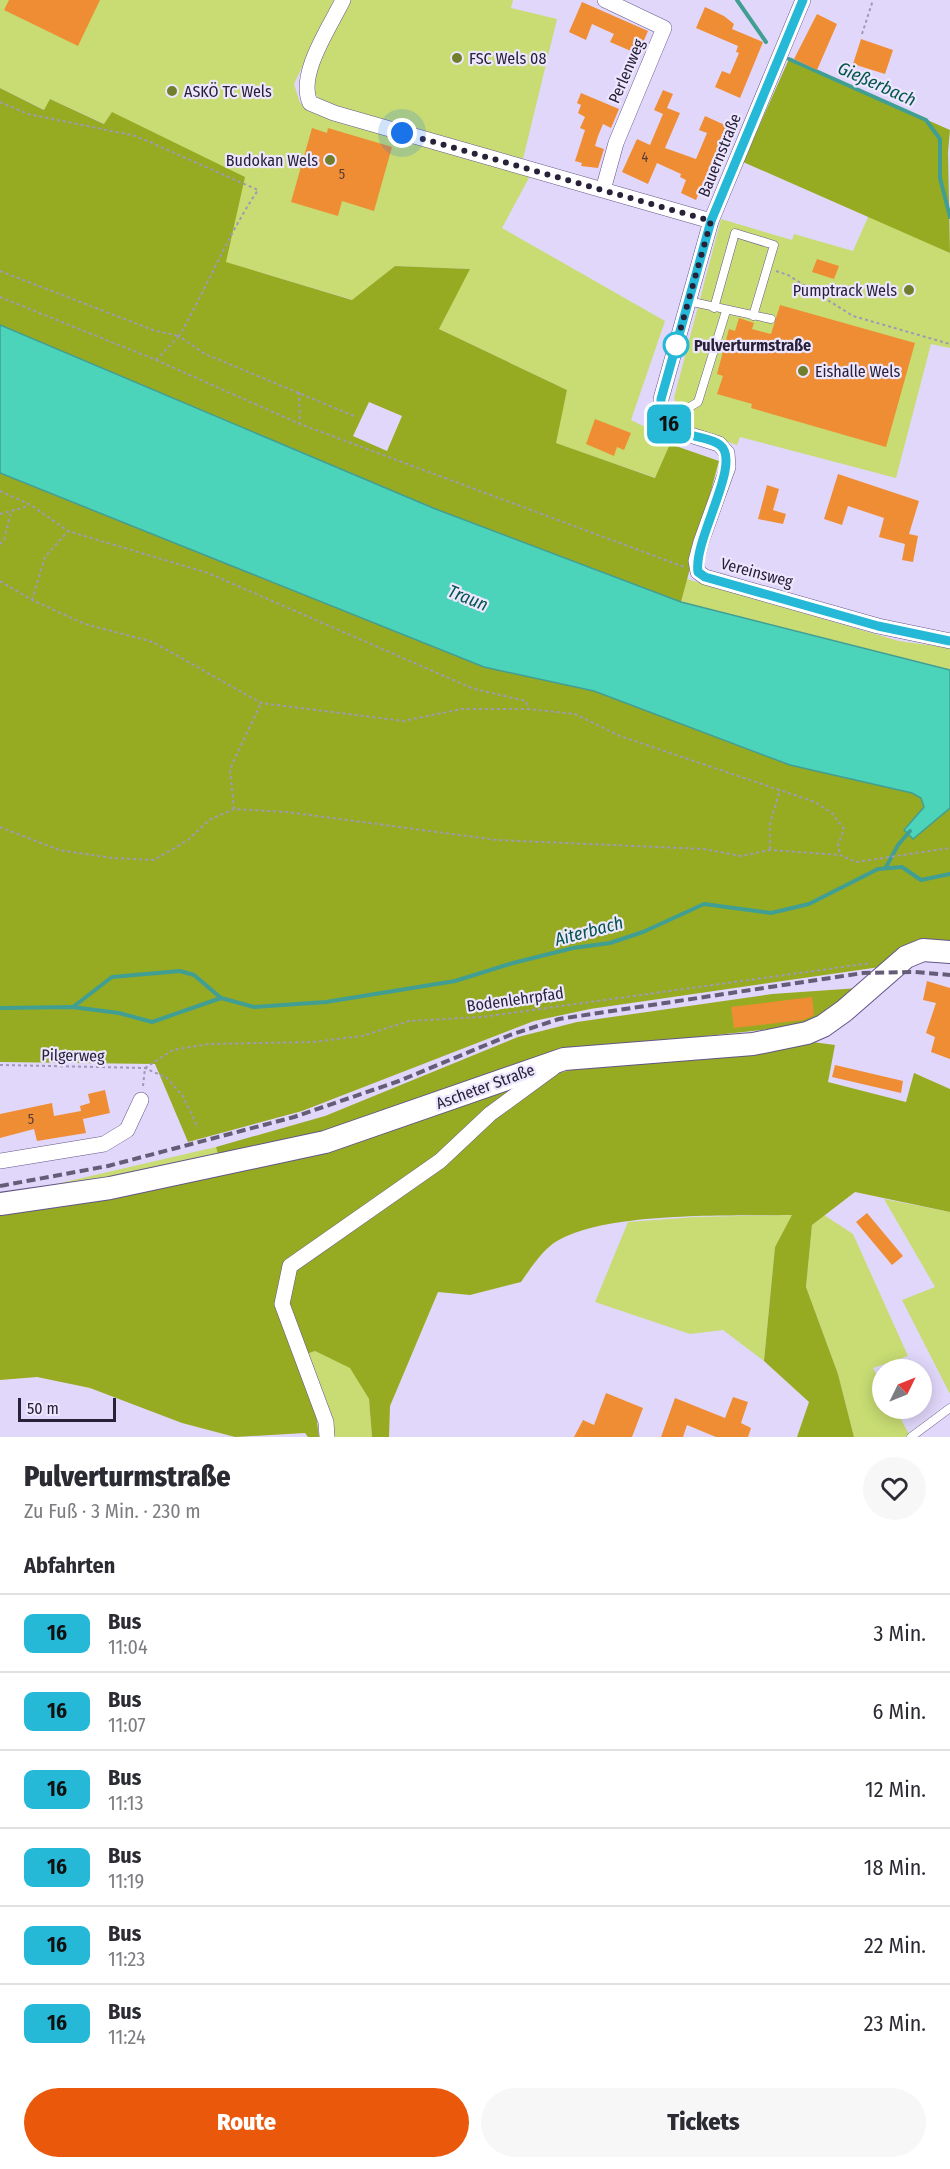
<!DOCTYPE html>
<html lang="de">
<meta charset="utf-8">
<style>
:root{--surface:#fff;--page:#f7f7f7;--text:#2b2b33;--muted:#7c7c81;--line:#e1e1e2;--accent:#ea580c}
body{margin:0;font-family:"Fira Sans Condensed",sans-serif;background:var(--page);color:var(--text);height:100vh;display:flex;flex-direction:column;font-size:22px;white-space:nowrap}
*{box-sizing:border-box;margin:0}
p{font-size:20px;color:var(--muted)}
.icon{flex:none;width:33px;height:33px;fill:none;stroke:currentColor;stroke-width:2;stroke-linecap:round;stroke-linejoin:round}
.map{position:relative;height:1437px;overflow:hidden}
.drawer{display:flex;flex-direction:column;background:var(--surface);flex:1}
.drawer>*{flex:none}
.badge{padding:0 12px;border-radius:9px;font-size:21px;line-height:39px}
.needle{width:39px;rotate:47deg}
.fabs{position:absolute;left:872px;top:1359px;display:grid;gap:12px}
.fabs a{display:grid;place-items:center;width:60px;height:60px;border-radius:50%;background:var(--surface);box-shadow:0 3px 15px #0003;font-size:30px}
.scale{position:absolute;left:18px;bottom:15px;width:98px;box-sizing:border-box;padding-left:6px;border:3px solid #282137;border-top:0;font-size:16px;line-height:21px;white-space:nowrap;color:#282137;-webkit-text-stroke:4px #ece6fe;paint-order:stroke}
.you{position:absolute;width:30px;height:30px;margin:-15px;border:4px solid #fff;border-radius:50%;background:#1a73e8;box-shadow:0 0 0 9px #1a73e833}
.map>.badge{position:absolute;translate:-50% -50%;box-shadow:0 0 0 3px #fff}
h2{padding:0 24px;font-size:22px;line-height:54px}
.round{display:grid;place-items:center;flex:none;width:63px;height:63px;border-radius:32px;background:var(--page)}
.headline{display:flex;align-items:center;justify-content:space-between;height:102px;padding:0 24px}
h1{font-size:28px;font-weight:800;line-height:45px}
.cta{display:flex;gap:12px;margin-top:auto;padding:12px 24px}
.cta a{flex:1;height:69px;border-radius:36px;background:var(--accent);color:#fff;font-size:24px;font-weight:800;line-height:69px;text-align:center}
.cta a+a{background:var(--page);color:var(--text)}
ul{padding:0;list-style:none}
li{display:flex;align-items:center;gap:18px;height:78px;padding:0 24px;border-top:2px solid var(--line)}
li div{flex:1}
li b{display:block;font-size:22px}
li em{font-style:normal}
li .badge{min-width:66px;font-weight:700;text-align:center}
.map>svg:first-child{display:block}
</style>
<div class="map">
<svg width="950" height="1437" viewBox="0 0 950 1437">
<rect width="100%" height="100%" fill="#e0d7fa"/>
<!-- green -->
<path fill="#c8dc73" d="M0,0H334L294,84L300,103L410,141L530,176L502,228L665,321L631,420L669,439L670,444L656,478L555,443L567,390L439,329L469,269L395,266L353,300L225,262L112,112L105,124L50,99L45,110L0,88Z
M350,0H513L511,8L557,19L523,159L322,102L312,90L313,72Z
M869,215L950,253V348L931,344L896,478L740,437L737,445L685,427L674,398L721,219L792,240L794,234L853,251Z
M687,579L899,641L950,648V670L681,602Z
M216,1147L219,1158L88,1186L39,1188Z
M884,1199L950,1212V1394L902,1300L935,1287Z
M793,1215L775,1247L764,1361L723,1330L690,1334L595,1302L628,1222L695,1217Z
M824,1215L853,1234L908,1356L873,1368L882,1385V1408L895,1409L909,1434L905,1437H854L838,1374L806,1287L812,1225Z
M315,1351L350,1367L369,1399L372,1437H329L303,1355Z"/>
<!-- forest -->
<path fill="#97ab22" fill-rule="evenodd" d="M789,59L950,130L948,152L950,253L743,162Z
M0,88L44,110L50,99L104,124L112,112L245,177L226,262L352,300L395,266L470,269L439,329L567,390L556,443L655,478L670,444L719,461L681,602L433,508L0,325ZM369,402L402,416L387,451L353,436Z
M0,473L484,667L594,691L790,765L912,793L921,798L924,808L904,829L913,839L950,808V942C917,936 905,946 880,967L590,1009L534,1021L302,1111L188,1142L155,1064L0,1062Z
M859,988L806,1025L679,1039L343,1130L219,1158L216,1147L325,1116L518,1037L577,1022L772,994Z
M805,1041L835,1045L828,1082L906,1102L914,1073L950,1089V1212L855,1192L812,1225L806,1287L838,1374L854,1437H797L809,1402L764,1361L775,1247L792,1215C731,1216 608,1211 557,1241C542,1250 531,1268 521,1282L470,1295L438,1292L390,1406L389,1437H372L369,1399L350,1368L315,1351L298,1357L316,1414L319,1437H308L305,1433L235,1437L182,1423L90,1388L37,1377L0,1380V1212L58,1205L597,1063Z"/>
<!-- water -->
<path fill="#4cd4bb" stroke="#419e93" stroke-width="1.5" d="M0,325L433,508L681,602L950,670V808L913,839L904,830L924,807L921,798L912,793L790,765L594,691L484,667L0,473Z"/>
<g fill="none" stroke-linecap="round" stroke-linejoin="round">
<!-- stream -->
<path stroke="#419e93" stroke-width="4" d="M737,0L766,42
M789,59L926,120L940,139V178L950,217
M886,867L898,845L910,831
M73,1007L112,977L180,971L194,975L221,998
M0,1008L72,1007L119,1013L152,1022L221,998L254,1007L326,1002L455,981L513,963L573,948L610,943L643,932L704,904L771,913L809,904L878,869L902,867L921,880L950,874"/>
</g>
<!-- building -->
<path fill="#ef8d35" d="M9,0H100L78,46L4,10Z
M582,2L648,31L638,54L610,42L614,34L592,24L586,40L569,32Z
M705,7L724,16L734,24L732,29L763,42L740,98L715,87L722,71L730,74L739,53L736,52L738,46L696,28Z
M817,14L837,24L817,70L794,59Z
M861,39L893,50L885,74L853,64Z
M663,90L673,94L667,108L680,113L665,148L696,159L707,133L699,130L705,116L727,126L696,200L681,193L686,180L680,177L681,174L657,163L648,184L622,172L637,139L650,145L663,114L654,110Z
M581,93L619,109L611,128L603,124L598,136L595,146L604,149L598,168L581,166L582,163L575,161L585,130L580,128L585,117L578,113L581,105L577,103Z
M312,128L327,133L328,128L392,147L374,211L342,201L338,216L291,202Z
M817,259L839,266L834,279L812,272Z
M780,305L915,343L886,447L751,408L752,404L717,394L723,376L717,374L729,329L735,331L739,318L754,323L752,329L771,334Z
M595,419L631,433L624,450L617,447L614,456L586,444Z
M838,474L919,501L909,534L918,536L913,562L902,560L905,544L879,537L884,518L848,506L842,525L824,519Z
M767,485L779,489L773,510L786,514L783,524L758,519Z
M927,981L950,988V1059L931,1052L935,1037L926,1033L936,1003L923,1000Z
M812,997L814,1015L804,1020L734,1028L731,1007Z
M835,1065L903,1081L901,1093L832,1077Z
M105,1090L110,1113L83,1119L82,1115L86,1133L37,1141L34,1129L0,1138V1114L52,1103L54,1116L81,1111L80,1106L90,1103L88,1094Z
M867,1213L903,1256L892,1265L856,1222Z
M606,1393L643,1408L632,1437H574L583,1420L594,1425Z
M733,1397L748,1402L741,1423L751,1428L748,1437H716L687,1425L683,1437H661L675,1398L725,1418Z"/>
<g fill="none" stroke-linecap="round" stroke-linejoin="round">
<!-- lane casing -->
<g stroke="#655588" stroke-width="9">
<path id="lane" d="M688,301L771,319
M714,308L735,233L774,245L753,316
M665,422L698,402L726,311
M911,1437L950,1408"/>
</g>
<!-- street casing -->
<g stroke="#655588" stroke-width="16">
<path id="street" d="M343,0C330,27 297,74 310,103L334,113L711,221
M803,0L711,221L661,399V410L665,422L684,433L719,444L727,453L728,467L701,542L696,561L698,572L705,577L878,626L950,641
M603,190L616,143L664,28L605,0
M0,1161L104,1144L127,1130L141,1100
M327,1437L326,1422L282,1304L290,1266L440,1161L490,1114L553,1068"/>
</g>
<!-- secondary casing -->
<g stroke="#655588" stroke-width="24">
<path id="secondary" d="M0,1204L110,1188L325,1142L564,1059L753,1044L807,1033L823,1026L844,1011L906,957L923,950L950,952"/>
</g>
<!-- path -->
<path stroke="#a198b7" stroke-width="2" stroke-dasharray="3 3" stroke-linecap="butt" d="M862,34L873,0
M0,102L28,114L136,136L258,190C227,236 207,288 179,336L205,354L354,416
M0,271L153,330L179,336
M776,271L788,275L853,316L950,344
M0,297L156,360L300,424L684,567
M156,360L179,336
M299,392L300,424
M0,491L31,505L68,531L208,573L474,689L526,701L528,709L575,714L620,736L815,802L832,813L844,829L838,845L840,855
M0,514L29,506
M0,544L4,540L11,511
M0,581L32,600L85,624L153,642L261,703L403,721L462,709H527
M32,600L45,557L68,531
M234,809L230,769L261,703
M0,827L59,850L112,858L154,860L188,840L209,820L234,809L287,812L497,840L704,849L741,856L770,850L840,855L856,862L950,848
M770,849V824L780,790
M0,1065L145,1068L167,1078L183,1096L198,1128
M145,1068L173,1050L209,1044L313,1042L362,1036L409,1021L482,1017L871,963
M143,1086L145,1068"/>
<!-- lane -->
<use href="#lane" stroke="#fff" stroke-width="8"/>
<!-- street -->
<use href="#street" stroke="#fff" stroke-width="15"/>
<!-- secondary -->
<use href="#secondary" stroke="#fff" stroke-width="22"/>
<!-- rail -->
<path stroke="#655d77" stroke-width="4" stroke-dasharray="9 4.5" stroke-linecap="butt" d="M0,1186L108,1166L294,1117L399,1081L510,1035L559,1019L863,973L915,972L950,975"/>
</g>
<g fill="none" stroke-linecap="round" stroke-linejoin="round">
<!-- line casing -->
<g stroke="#fff" stroke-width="14">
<path id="line" d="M803,0L711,221L661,399V410L665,422C671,426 678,431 685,433C696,438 711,438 720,445C743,462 693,539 698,572L705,577L878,626L950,641"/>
</g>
<!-- line -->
<use href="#line" stroke="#25b9d7" stroke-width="9"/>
<!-- walk -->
<path stroke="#282137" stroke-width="6" stroke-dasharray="0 10.8" d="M402,133L711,221L676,345"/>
</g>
<!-- markers -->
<g fill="#717f2d" stroke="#ece6fe" stroke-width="2">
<circle cx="457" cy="58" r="6"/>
<circle cx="172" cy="91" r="6"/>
<circle cx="330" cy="160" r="6"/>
<circle cx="909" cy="290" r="6"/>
<circle cx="803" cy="371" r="6"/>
</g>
<circle fill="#fff" stroke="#25b9d7" stroke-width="3" cx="676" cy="345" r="12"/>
<g text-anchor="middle" stroke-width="4.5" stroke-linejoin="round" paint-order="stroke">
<!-- number labels -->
<g font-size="14" fill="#5a3c36">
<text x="645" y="162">4</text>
<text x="342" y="179">5</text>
<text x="31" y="1124">5</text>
</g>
<!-- poi labels -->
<g font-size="16" fill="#282137" stroke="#ece6fe" text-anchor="start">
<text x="469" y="64">FSC Wels 08</text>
<text x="184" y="97">ASKÖ TC Wels</text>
<text x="318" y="166" text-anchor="end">Budokan Wels</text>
<text x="897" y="296" text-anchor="end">Pumptrack Wels</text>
<text x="815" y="377">Eishalle Wels</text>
</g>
<!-- street labels -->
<g font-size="16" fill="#282137" stroke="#ece6fe">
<text transform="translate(626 71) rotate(-67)" y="6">Perlenweg</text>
<text transform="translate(719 155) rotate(-68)" y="6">Bauernstraße</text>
<text transform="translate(757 572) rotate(15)" y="6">Vereinsweg</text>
<text transform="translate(515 999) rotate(-8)" y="6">Bodenlehrpfad</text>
<text transform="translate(73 1055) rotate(1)" y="6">Pilgerweg</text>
<text transform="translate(485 1086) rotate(-20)" y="6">Ascheter Straße</text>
</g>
<!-- stop labels -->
<g font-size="16" font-weight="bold" fill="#282137" stroke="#ece6fe" text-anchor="start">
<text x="694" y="351">Pulverturmstraße</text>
</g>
<!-- water labels -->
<g font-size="18" font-style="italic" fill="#045649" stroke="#ece6fe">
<text transform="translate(877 84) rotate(24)" y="6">Gießerbach</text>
<text transform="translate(468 598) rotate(22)" y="6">Traun</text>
<text transform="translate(589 931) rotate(-15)" y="6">Aiterbach</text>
</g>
</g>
</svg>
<div class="fabs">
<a><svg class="needle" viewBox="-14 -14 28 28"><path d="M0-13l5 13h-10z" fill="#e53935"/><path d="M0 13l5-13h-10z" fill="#7c7c81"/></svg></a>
</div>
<div class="scale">50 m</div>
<div class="you" style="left:402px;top:133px"></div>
<b class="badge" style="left:669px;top:424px;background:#25b9d7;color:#111">16</b>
</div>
<section class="drawer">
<div class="headline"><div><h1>Pulverturmstraße</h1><p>Zu Fuß · 3 Min. · 230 m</p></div><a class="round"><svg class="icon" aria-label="heart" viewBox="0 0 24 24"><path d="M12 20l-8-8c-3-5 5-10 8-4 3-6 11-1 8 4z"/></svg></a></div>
<h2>Abfahrten</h2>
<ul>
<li><span class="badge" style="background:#25b9d7;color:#111">16</span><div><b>Bus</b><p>11:04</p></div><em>3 Min.</em></li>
<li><span class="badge" style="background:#25b9d7;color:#111">16</span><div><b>Bus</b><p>11:07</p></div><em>6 Min.</em></li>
<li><span class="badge" style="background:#25b9d7;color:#111">16</span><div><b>Bus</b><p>11:13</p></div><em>12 Min.</em></li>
<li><span class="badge" style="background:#25b9d7;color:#111">16</span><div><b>Bus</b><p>11:19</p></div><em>18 Min.</em></li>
<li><span class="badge" style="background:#25b9d7;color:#111">16</span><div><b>Bus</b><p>11:23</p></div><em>22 Min.</em></li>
<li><span class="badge" style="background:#25b9d7;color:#111">16</span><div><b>Bus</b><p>11:24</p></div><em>23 Min.</em></li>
</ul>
<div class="cta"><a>Route</a><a>Tickets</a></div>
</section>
